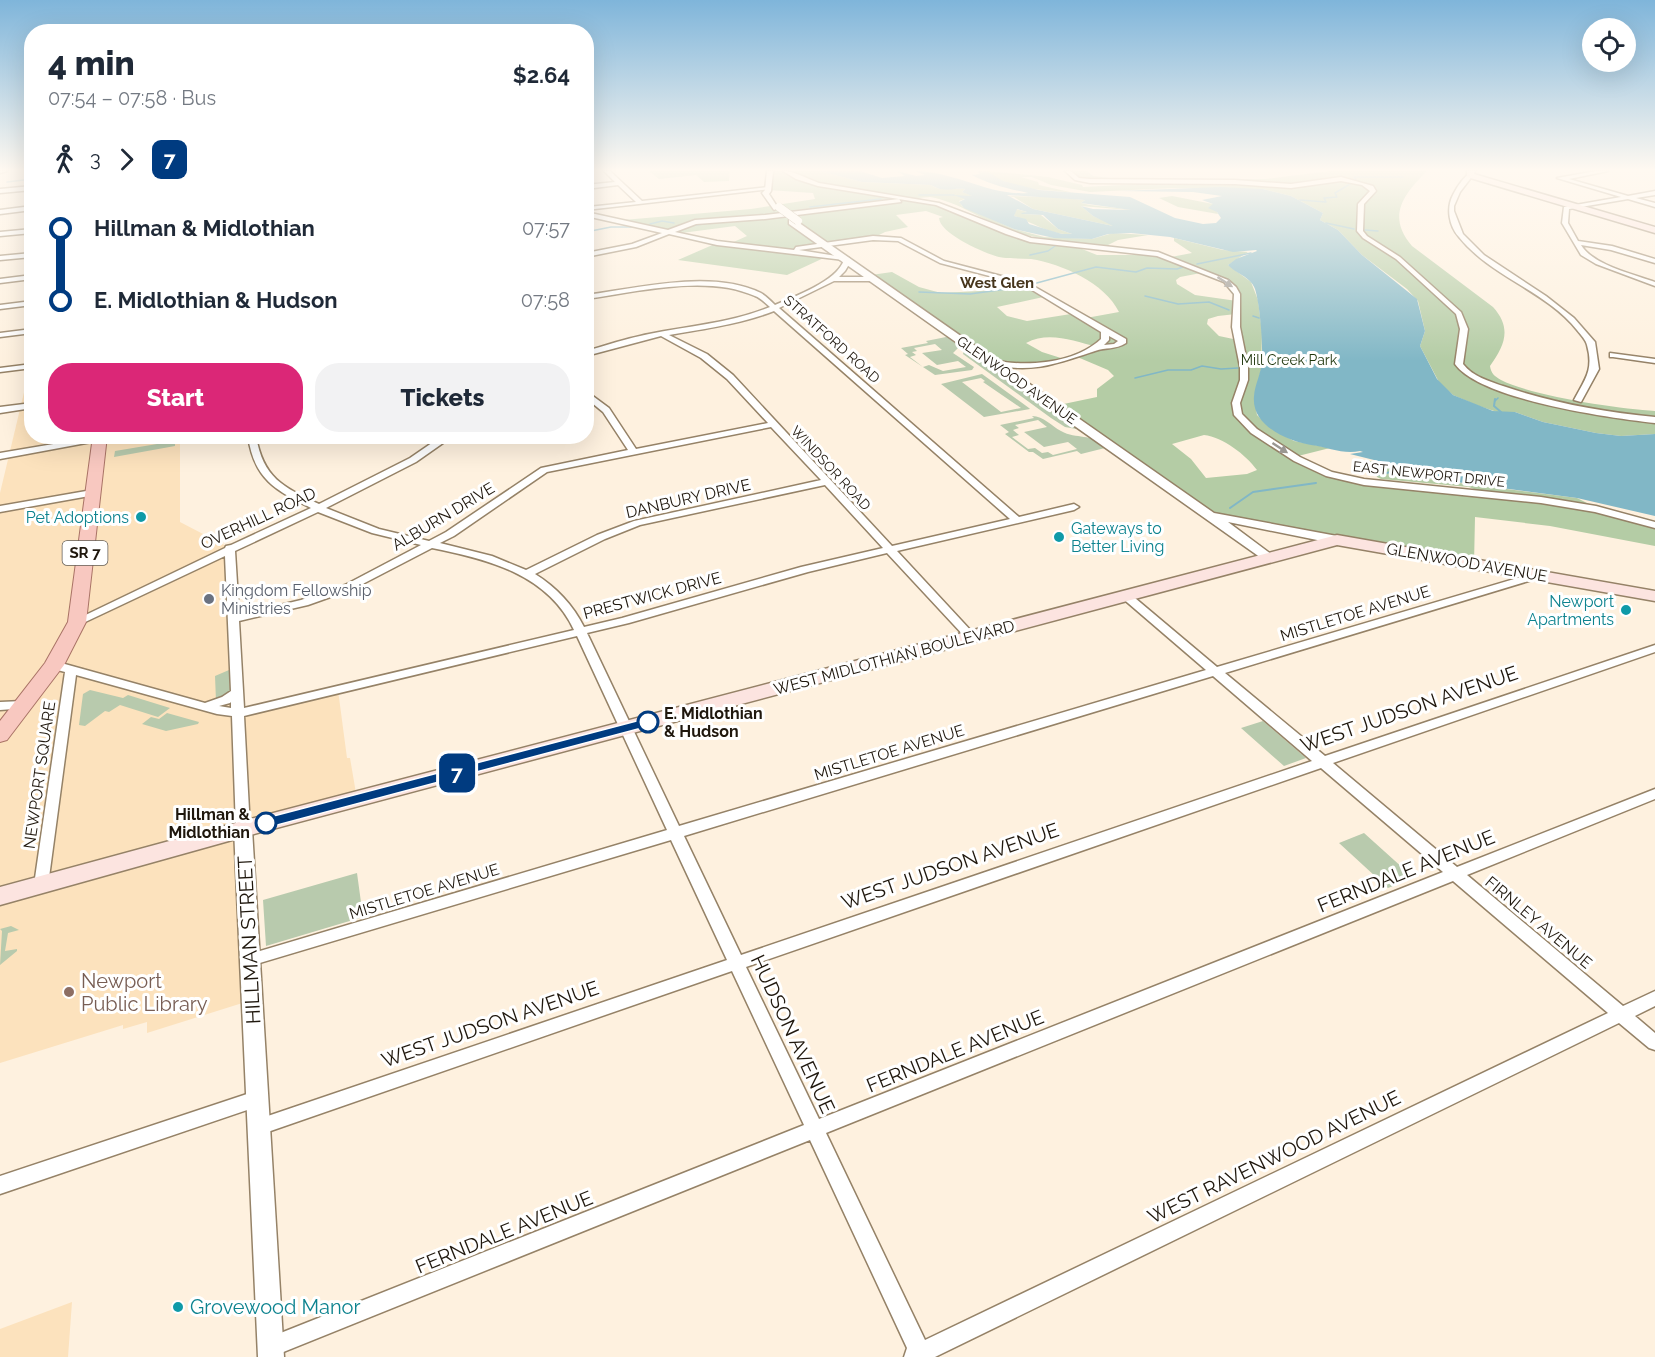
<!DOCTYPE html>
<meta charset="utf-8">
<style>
:root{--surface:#fff;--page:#f2f2f3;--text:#1f2937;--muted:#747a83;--accent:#db2777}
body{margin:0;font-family:Raleway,sans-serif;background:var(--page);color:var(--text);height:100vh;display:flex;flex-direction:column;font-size:22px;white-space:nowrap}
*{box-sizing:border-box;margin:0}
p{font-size:20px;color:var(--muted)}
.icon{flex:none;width:33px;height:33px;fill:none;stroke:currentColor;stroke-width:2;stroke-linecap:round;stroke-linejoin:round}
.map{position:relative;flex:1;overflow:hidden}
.panel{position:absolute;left:24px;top:24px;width:570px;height:420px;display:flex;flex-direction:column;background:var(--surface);border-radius:24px;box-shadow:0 6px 24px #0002}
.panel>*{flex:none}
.badge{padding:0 12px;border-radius:9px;font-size:21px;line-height:39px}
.buttons{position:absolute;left:1582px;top:18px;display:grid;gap:12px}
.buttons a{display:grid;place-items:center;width:54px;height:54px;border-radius:50%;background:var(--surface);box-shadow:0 6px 24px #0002;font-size:30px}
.map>.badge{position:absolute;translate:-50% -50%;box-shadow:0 0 0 3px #fff}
.legs{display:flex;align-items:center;gap:9px;height:66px;padding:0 24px;font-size:20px}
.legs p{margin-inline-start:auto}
.summary{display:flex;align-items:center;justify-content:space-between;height:102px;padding:0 24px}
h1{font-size:33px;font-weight:800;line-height:45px}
.cta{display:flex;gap:12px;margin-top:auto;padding:12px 24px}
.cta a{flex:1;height:69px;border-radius:24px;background:var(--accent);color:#fff;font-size:24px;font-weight:800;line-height:69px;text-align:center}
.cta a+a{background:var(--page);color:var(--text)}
ul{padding:0 24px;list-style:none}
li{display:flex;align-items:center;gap:21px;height:72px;font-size:22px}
li i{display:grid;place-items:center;width:9px;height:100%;margin:0 8px;background:currentColor}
li i::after{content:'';width:15px;height:15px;margin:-8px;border:4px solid;border-radius:50%;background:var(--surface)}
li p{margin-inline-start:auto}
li:first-child i{background:linear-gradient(#0000 50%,currentColor 0)}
li:last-child i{background:linear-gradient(currentColor 50%,#0000 0)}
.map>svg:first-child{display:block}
</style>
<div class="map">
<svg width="1655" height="1357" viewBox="0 0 1655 1357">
<rect width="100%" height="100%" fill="#fef1df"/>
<!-- built -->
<path fill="#fce2bd" d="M31,363L32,436L180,437V522L230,548L238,712L338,690L347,758H350L357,799L243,829L252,1000L147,1033V1022L123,1029V1025L0,1063V493Z
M72,1302L68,1357H0V1329Z"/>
<!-- green -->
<path fill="#b8caad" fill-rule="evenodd" d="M951,336L962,344L953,353L974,367L972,370L935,375L905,355L908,354L901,348L928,343L926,341ZM935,344L942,350L922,353L937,365L958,361L966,367L943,371L929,365L923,367L910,357L916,355L912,352L917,351L914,348Z
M970,350L1082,430L1065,427L1051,418L963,354L964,350Z
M982,374L1029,408L1030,409L984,417L941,384ZM981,378L985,381L983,382L1021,408L1001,412L962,382Z
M1032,416C1044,416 1051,426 1061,431C1077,440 1091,432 1105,448L1081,454L1077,451L1043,459L1033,452H1029L1005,434L1009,432L1000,425L1034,418ZM1038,420L1047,427L1024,432L1044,447L1068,442L1077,449L1053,455L1048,452L1042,453L1035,448L1028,449L1012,437L1019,435L1013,430L1019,428L1015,425Z
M175,441V446L114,457L115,451Z
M229,670L230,692L216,701L215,676Z
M90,690L123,698L128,695L170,708L158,717L120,705L109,712L105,711L85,726L79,725L83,694Z
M167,713L199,722L198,724L166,731L142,724L151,717L159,719Z
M1263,721L1306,758L1284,766L1241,728Z
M1364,833L1414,878L1388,888L1339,843Z
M357,873L363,917L266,946L263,900Z
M11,926L19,930L8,933L5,951L17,949V951L0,965L2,931L0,929Z"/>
<!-- forest -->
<path fill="#b4cca5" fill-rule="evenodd" d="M649,171H730L729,181L704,182L696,175L659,179Z
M770,171H819L862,182L931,185C941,192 951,188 965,189L962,192L973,196L959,201L962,206L1014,229L1044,237L1092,239L1113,233L1148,235L1118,240L1104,247H1077L1097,255H1164L1171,257L1192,253L1174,241V238L1223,250L1248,252L1228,265L1251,282L1258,300L1262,332L1261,370L1254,398L1257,415L1272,429L1294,441L1330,448L1294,457L1315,468L1352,480L1387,485L1484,493L1469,487L1381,479L1377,477L1370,461L1398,466L1413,475L1428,479L1577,498L1597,508L1655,523V546L1550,526L1475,517L1474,564L1209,514L1054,406L1097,397V389L1114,376L1108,370L1075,356L1097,347C1073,341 1049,331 1026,343L1042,352L1064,359L1033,366L992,362L871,275L892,272L919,287L941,293L999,290L1026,284L1048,296L997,307L1007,316L1027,321L1077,313L1086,318L1119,312C1105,283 1062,264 1031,259C1020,258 1009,259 999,257C984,253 940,234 939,218L943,217L926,211L896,215L908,227L885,232L873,238L779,251L828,256L787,275L678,260L717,243L727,245L747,236L735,226L674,234L623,220L751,209L815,199L813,193L768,190ZM930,197C959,202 984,221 1011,231C1032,238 1054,239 1075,244L1022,236L944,205L918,198ZM1206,272C1220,278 1237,283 1237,301L1195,295L1177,284L1176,280L1180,277ZM1236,314L1238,340L1219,336L1207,324L1208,319L1218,316ZM1204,435C1223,437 1246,455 1257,470L1247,474L1206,478L1191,459L1172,444Z
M987,171L1048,177L1082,185L1083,187L1143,184L1140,182C1119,182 1084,187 1068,171H1087L1093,176L1118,179H1266L1330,171H1427C1404,194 1386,216 1412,246L1493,307C1512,328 1505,345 1490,366C1491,373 1494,376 1501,380C1532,396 1619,409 1655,411V434L1621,436L1596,433L1543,422L1515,412H1497L1476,405L1453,395L1440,384L1420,346L1425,331L1418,301L1407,289L1362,255L1338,230L1320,220L1323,213L1291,196L1263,189L1173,188L1090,192L1051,185L1032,177H1021L1038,182L1039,185L1074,193C1046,189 1010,192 987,171Z
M1005,196L1053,197L1085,200L1081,203L1090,205L1143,211L1081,206L1093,216L1115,225L1113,226L1033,209L1014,197Z
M1172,196L1213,204L1218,214L1178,207L1159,198Z
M1016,209L1027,212L1022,214L1041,215L1058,229L1072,234C1051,236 1031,221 1014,216Z"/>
<!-- water -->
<path fill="#81b7c6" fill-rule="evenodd" d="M819,171H860L882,178L905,176L897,171L916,176L925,175L915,171C954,171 989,196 1028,193C1009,189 988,184 972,175L980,174L978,171H987L1003,181L1039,190L1130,197L1175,218L1203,224L1216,223L1221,218L1217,212L1208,208L1213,204L1202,200L1222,196L1193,192L1118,191L1220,187L1263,189L1291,196L1323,213L1320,220L1338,230L1362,255L1417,299L1425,331L1420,346L1437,379L1453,395L1493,411L1515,412L1543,422L1596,433L1621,436L1655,434V516L1577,498L1418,477L1398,466L1350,454L1363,452L1360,451C1344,455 1328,447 1311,445C1288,441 1251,426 1254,396C1255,384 1261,374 1262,361C1263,343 1260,305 1255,289C1251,277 1235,273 1228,265L1236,259L1257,251L1256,250L1233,252L1170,237L1131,233L1108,234L1092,239L1054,238L1014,229L964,208L959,202L965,199L953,195L972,196L962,192L965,189C950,188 944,193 931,185L862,182ZM1007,195L1085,200L1081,203L1131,210L1093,209L1081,206L1093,216L1113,226L1033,209ZM1017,209L1027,212L1021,213L1022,214L1043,215L1058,229L1072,234H1062L1029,224L1026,219L1014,216Z"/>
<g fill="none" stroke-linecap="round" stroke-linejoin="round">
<!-- stream-far1 -->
<path stroke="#81b7c6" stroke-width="1.5" d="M1356,180L1354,177H1403
M7,182L32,179
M919,195H954
M1300,200L1326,202L1324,198L1337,197L1335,193L1350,184
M810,207L881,199
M1326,223L1354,229
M650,224L662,221L674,223
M690,226L715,222
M1365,230L1378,231
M586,232L611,227H636
M1030,255L1048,251L1055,246
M1197,264L1251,253
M1033,284L1096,267L1136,272L1147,268L1177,269L1186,266
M919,292L970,294L1021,287
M1145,296L1178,304L1209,302L1229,310
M1253,316L1259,318
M1251,367L1261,366
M1135,378L1168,370H1191L1202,366L1221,369L1238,368
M1495,401L1498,398"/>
<!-- stream -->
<path stroke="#81b7c6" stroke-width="2" d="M1495,399L1494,406L1501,412
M1377,475L1405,469
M1230,508L1253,492L1316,483"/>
<!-- minor casing -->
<g stroke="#958267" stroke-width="3">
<path id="minor" d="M604,171H610L642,201L768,187L771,189L586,210L588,207L636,202L618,185L586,189V185L615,182Z
M783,171C794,171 808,179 819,183L939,203L1031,238L1158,252L1228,280L1236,287L1240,294V327L1248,367V380L1240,403L1242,414L1257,429L1300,457L1332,472L1364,479L1541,497L1596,506L1655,522V528L1595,512L1541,503L1364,485L1326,476L1294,461L1251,433L1234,415L1232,403L1240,380V367L1232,327L1234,294L1224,282L1157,256L1030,242L1006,234L936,205L818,186L796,179Z
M1065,171H1071L1079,178L1090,179L1235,180L1291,184L1341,177L1373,186L1376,191L1364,204L1363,231L1367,236L1400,257L1461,312L1468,329L1463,364C1473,377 1489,381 1503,386C1553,403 1603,412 1655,417V423C1610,418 1481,400 1455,364L1460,329L1456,314L1396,259L1363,238L1357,231L1358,204L1370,191L1362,185L1341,181L1291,188L1235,184L1090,183L1075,180Z
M1596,171H1608L1569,179L1628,196L1655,191V195L1636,198L1655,203V207L1628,199L1575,208L1569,209L1568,223L1578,241L1612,246L1655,259V263L1611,250L1581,245C1593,265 1633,274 1655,282V286L1596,264L1581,255L1562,223L1564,207L1621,197L1557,178Z
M1470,173L1473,175L1460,192L1454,206V211L1463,234L1484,255L1546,296L1574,318L1595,342L1599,369L1581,402L1574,400C1585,379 1594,370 1587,345C1586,340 1581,335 1577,330C1546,291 1491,277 1459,237C1449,226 1446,208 1453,195C1457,187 1463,178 1470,173Z
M32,186V190L0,193V189Z
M899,199L901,202L765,219L696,224L675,232L717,241L794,250L796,247L873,236L901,238L944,261L1028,283L1126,339V343C1115,350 1106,347 1095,351C1055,364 1033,374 989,364L988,362L992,360C1026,367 1074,364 1101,339V332L1024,285L940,263L898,241L873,240L799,250L849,258L851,261L845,271L839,277H875L878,279L875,281H834L779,308L1019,517L1074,504L1079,507L1074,510L897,551L974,634L976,636L974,638H966L887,553L808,572L629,623L587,633L679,826L1206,670L1121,597L1120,595L1121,593H1129L1217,667L1538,572L1542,573L1543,575L1542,577L1225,673L1325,756L1655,645V652L1333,763L1457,867L1655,789V799L1467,875L1623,1006L1655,991V1006L1635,1016L1655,1033V1050L1649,1048L1619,1023L935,1357H904L907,1348L810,1140L271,1357L263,1354L259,1347L263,1340L804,1125L732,971L259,1135L253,1133L250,1127L253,1121L259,1119L727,960L671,840L250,966L244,965L242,960L244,955L250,954L667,830L577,636L244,716L250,829L248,833H238L236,829L232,716L217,714L76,675L48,885L46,889L41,891L36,889L34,885L65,672L50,668L48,665L54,661L205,703L222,697L231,691L225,556L81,624L77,625L71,622L225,548L226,546L231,545L311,508C275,490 254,479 248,436H256C263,478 283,487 319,504L410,458L442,436H453L416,462L326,508L379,529L429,541L446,532L541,468L628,450L603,412L586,398V391L609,408L636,449L768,423L727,379L701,358L661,336L586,356V351C607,345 628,338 649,334C689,326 731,323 770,307C765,303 761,298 755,296C707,274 637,292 586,299V295C638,288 712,269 761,293C766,296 771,301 775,305C796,296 837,281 844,260L717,245L669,234L636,247L586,257V253L632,244L662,233L586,216V212L668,230L695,220L765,215ZM774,311L1010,519L892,546L733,375L707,354L669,335C704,329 741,324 774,311ZM1109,336L1118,341L1114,344L1104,345L1109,340ZM771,427L821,480L634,521L597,535L526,570L492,556L440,543L454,536L547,472ZM825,485L883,548L801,567L622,618L584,627C573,605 556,587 535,574L605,539L640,525ZM318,512L372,533L421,545L345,585L301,600L239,615L235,551ZM432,548C487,559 548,574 574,630L244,708L239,621L308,605L353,589ZM1213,676L1312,761L741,955L684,836ZM231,702V708L219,706L230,703ZM1321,768L1443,872L819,1119L746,967ZM1453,881L1608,1013L925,1340L826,1133Z
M32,206V210L0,214V210Z
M32,229V233L0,236V232Z
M32,253V257L0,260V256Z
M32,275V279L0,283V279Z
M32,301V305L0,309V305Z
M32,329V333L0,337V333Z
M1610,353L1655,359V363L1613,357H1610Z
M32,364V368L0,372V368Z
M32,403V408L0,413V407Z
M101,436H124L0,459V453Z
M92,490L97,493L95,495L0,512V506Z
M23,701L27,702L29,705L27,708L0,710V702Z
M256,1091L262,1093L265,1099L262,1105L0,1194V1176Z"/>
</g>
<!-- tertiary casing -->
<g stroke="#958267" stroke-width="3">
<path id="tertiary" d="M0,171H7L0,173Z
M767,171H773L771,191L769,194L778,208L774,210L762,193L765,190Z
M789,220H795L1214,513L1337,536L1343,540L1337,544L1228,522L1275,557L1274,560H1264L789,224Z
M243,823L249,825L252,829L284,1357H258L234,829L237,825Z"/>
</g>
<!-- secondary casing -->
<g stroke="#958267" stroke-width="3">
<path id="secondary" d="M1467,171H1475L1474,174L1655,227V233L1467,177Z
M1337,535L1655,591V601L1337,545L243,837L0,905V887L243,821Z"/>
</g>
<!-- primary casing -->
<g stroke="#a97366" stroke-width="2">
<path id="primary" d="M93,436H107L86,622L64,665L7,740L0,742V721L45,663L68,622Z"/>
</g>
<!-- minor -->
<use href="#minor" fill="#fff" fill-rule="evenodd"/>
<!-- tertiary -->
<use href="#tertiary" fill="#fff" fill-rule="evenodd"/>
<!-- secondary -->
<use href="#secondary" fill="#fce4e0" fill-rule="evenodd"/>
<!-- primary -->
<use href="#primary" fill="#f8c8c0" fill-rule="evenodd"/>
<!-- tertiary-bridge casing -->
<g stroke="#958267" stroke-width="9" stroke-linecap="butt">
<path id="tertiary-bridge" d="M779,207L798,221"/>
</g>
<!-- tertiary-bridge -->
<use href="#tertiary-bridge" stroke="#fff" stroke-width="8"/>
</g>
<!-- one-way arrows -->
<defs><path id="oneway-solid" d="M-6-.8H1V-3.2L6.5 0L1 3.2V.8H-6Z" transform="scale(1.5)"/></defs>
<g fill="#9a9792">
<use href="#oneway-solid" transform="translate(1225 282) rotate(33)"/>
<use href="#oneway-solid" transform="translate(1280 448) rotate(33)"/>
</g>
<!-- sky -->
<linearGradient id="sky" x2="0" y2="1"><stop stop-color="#7fb5da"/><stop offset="0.47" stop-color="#fff9f1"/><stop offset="1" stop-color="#fff9f1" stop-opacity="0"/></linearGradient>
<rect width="1655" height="361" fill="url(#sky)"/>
<!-- line-1 -->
<path fill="#003b80" stroke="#fff" stroke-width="1.5" d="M648,718L653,719V725L266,828L259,823L266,818Z"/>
<!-- markers -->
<g fill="#0f9aa8" stroke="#fff" stroke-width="2">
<circle cx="141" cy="517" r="6"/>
<circle cx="1059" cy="537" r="6"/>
<circle cx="1626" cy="610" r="6"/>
<circle cx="178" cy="1307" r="6"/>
</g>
<circle fill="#6b7280" stroke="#fff" stroke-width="2" cx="209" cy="599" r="6"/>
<g fill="#fff" stroke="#003b80" stroke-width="3">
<circle cx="648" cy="722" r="10"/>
<circle cx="266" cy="823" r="10"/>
</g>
<circle fill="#8d6e63" stroke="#fff" stroke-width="2" cx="69" cy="992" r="6"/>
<g text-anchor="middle" stroke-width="6" stroke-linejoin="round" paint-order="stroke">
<!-- far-street labels -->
<g font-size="14" fill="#1f170d" stroke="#fff">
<text transform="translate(832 339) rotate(42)" y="5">STRATFORD ROAD</text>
<text transform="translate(1017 380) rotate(35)" y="5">GLENWOOD AVENUE</text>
<text transform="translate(831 468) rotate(47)" y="5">WINDSOR ROAD</text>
<text transform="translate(1429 474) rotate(6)" y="5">EAST NEWPORT DRIVE</text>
</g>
<!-- far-park labels -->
<g font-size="14" fill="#1e350b" stroke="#fff">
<text x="1289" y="365">Mill Creek Park</text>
</g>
<!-- far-neighbourhood labels -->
<g font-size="15" font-weight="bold" fill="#46351c" stroke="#fff">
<text x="997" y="288">West Glen</text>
</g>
<!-- shield labels -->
<rect fill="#fff" stroke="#625d56" stroke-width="1.5" x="62.5" y="541" width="45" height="24" rx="4.5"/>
<g font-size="15" font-weight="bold" fill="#1f170d">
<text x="85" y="558">SR 7</text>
</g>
<!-- street labels -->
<g font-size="16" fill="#1f170d" stroke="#fff">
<text transform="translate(688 498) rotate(-13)" y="6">DANBURY DRIVE</text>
<text transform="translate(443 516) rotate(-31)" y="6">ALBURN DRIVE</text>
<text transform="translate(258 518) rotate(-25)" y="6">OVERHILL ROAD</text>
<text transform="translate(1467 562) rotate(10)" y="6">GLENWOOD AVENUE</text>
<text transform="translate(652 595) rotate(-15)" y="6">PRESTWICK DRIVE</text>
<text transform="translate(1355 613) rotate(-17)" y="6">MISTLETOE AVENUE</text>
<text transform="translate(894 657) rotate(-15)" y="6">WEST MIDLOTHIAN BOULEVARD</text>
<text transform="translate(889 752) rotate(-17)" y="6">MISTLETOE AVENUE</text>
<text transform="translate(39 775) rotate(-82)" y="6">NEWPORT SQUARE</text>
<text transform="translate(424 891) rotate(-17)" y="6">MISTLETOE AVENUE</text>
<text transform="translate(1539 922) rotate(40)" y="6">FIRNLEY AVENUE</text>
</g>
<!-- culture labels -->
<g font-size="16" fill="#0d838f" stroke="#fff" text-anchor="end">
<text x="129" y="523">Pet Adoptions</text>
<text x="1071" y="534" text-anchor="start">Gateways to<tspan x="1071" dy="18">Better Living</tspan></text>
<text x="1614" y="607">Newport<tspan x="1614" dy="18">Apartments</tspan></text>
</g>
<!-- worship labels -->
<g font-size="16" fill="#5b616d" stroke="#fff" text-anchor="start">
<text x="221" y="596">Kingdom Fellowship<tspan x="221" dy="18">Ministries</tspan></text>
</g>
<!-- stop labels -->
<g font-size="16" font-weight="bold" fill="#1f170d" stroke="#fff" text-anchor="start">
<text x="664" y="719">E. Midlothian<tspan x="664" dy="18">&amp; Hudson</tspan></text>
<text x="250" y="820" text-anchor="end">Hillman &amp;<tspan x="250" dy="18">Midlothian</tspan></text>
</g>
<!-- near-street labels -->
<g font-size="20" fill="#1f170d" stroke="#fff">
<text transform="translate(1409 709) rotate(-19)" y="7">WEST JUDSON AVENUE</text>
<text transform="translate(950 866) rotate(-19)" y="7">WEST JUDSON AVENUE</text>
<text transform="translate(1406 871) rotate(-22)" y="7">FERNDALE AVENUE</text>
<text transform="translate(249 940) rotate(-93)" y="7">HILLMAN STREET</text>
<text transform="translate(490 1024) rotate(-19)" y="7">WEST JUDSON AVENUE</text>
<text transform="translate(793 1034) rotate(65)" y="7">HUDSON AVENUE</text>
<text transform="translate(955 1051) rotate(-22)" y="7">FERNDALE AVENUE</text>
<text transform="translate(1274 1157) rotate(-26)" y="7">WEST RAVENWOOD AVENUE</text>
<text transform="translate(504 1232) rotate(-22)" y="7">FERNDALE AVENUE</text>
</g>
<!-- near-education labels -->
<g font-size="20" fill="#785e54" stroke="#fff" text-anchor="start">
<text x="81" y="988">Newport<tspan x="81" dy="23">Public Library</tspan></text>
</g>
<!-- near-culture labels -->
<g font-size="20" fill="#0d838f" stroke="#fff" text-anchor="start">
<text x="190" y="1314">Grovewood Manor</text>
</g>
</g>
</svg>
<div class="buttons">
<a><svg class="icon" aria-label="locate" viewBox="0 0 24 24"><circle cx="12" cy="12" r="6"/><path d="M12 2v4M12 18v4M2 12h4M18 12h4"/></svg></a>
</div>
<b class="badge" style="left:457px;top:773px;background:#003b80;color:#fff">7</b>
<section class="panel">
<div class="summary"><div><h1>4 min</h1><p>07:54 – 07:58 · Bus</p></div><b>$2.64</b></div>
<div class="legs"><svg class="icon" aria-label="walk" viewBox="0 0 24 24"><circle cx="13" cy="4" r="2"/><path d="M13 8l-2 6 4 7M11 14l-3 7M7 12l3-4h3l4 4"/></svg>3<svg class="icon" aria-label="forward" viewBox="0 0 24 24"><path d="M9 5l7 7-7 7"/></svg><b class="badge" style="background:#003b80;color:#fff">7</b></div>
<ul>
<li><i style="color:#003b80"></i><b>Hillman &amp; Midlothian</b><p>07:57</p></li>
<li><i style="color:#003b80"></i><b>E. Midlothian &amp; Hudson</b><p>07:58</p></li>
</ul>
<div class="cta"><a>Start</a><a>Tickets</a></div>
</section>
</div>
